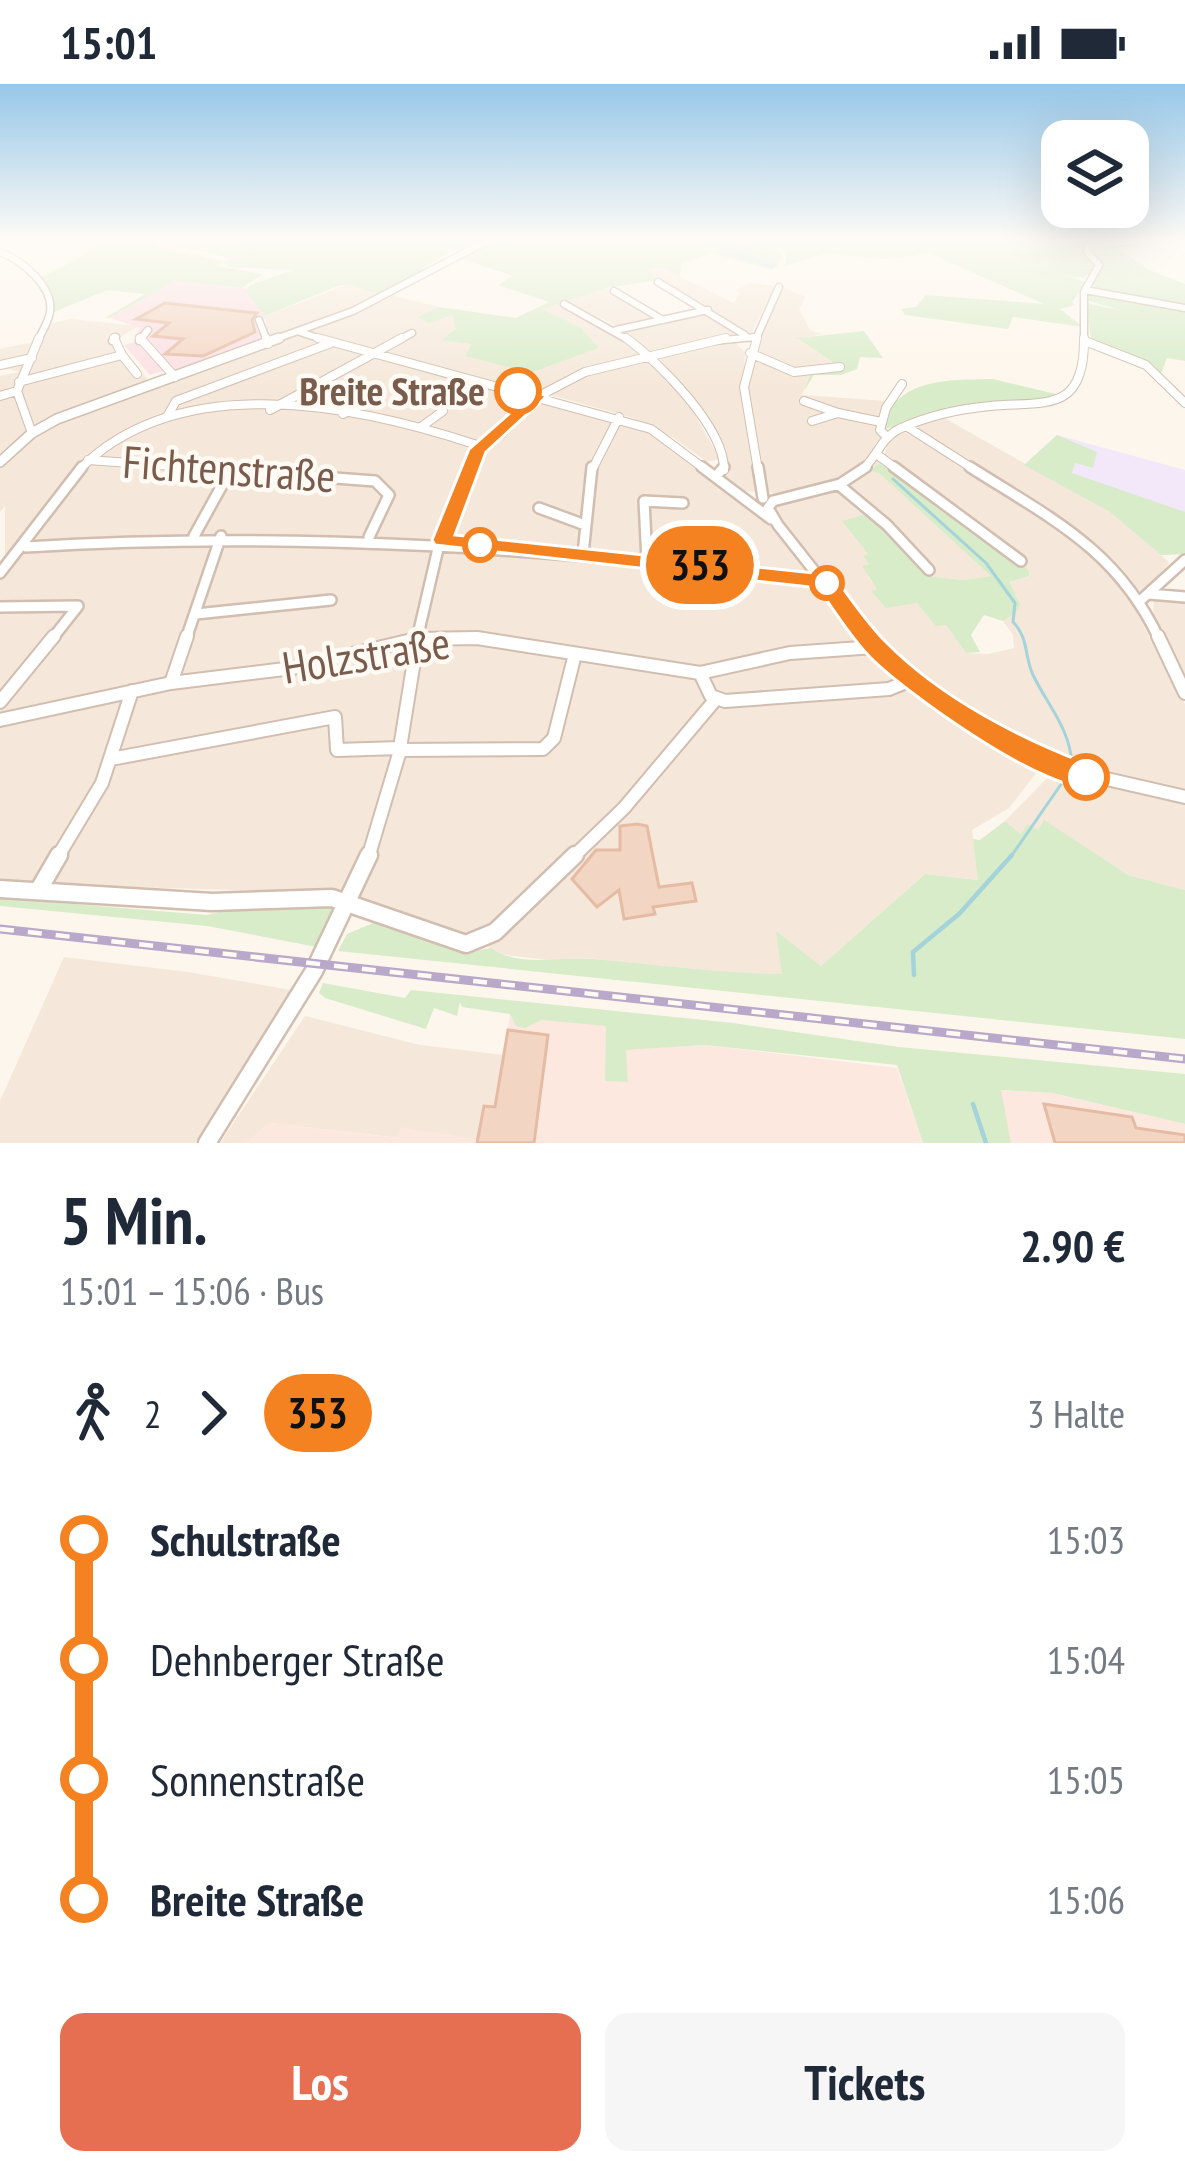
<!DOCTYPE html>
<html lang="de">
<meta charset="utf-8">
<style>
:root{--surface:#fff;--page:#f6f6f7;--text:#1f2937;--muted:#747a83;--accent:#e76f51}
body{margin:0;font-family:"PT Sans Narrow",sans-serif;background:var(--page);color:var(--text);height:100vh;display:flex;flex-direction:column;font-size:45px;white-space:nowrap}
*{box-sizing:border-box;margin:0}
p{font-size:39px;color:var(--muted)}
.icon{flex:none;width:66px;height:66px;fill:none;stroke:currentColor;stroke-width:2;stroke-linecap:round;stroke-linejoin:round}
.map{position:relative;height:1059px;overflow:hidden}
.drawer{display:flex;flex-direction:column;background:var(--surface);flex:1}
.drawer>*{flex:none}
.badge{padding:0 24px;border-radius:39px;font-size:42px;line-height:78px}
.fabs{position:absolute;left:1041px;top:36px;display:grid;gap:24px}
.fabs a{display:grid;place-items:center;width:108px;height:108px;border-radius:24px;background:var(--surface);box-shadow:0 12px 48px #0002;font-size:60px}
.map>.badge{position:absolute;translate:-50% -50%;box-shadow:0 0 0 6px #fff}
.legs{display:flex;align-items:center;gap:18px;height:132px;padding:0 60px;font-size:39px}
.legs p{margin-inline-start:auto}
.head{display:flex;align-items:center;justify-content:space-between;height:204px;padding:0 60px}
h1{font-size:66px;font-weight:700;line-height:90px}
.primary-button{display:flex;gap:24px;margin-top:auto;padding:24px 60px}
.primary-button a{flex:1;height:138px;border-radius:24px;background:var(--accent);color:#fff;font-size:48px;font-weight:700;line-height:138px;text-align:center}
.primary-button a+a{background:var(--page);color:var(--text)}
ul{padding:0 60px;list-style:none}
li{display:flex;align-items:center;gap:42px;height:120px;font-size:45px}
li i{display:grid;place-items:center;width:18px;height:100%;margin:0 15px;background:currentColor}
li i::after{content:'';width:30px;height:30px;margin:-15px;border:9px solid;border-radius:50%;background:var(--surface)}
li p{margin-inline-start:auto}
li:first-child i{background:linear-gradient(#0000 50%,currentColor 0)}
li:last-child i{background:linear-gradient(currentColor 50%,#0000 0)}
.status{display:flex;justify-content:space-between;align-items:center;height:84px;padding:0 60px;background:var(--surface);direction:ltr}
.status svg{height:33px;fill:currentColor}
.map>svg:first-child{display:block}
</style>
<div class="status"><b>15:01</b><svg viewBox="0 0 49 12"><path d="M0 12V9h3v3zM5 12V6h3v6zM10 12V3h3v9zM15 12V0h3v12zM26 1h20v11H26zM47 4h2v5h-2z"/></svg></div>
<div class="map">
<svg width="1185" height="1059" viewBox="0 0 1185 1059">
<rect width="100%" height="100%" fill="#fdf6ec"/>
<!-- residential -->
<path fill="#f5e8da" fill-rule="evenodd" d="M660,183L734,219L740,209L736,206L750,199L776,202L751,249L645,187Z
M349,200L382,211L276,256L268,254L265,232Z
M782,203L806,213L799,225L810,246L822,250L798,255L842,285L811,287L802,311L886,317L876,340L881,356L866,378L847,393L776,411L768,407L747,305L750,281Z
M606,204L657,235L620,243L561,216Z
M391,211L439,223L419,233L452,231L457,245L473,260L466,272L531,289L599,264L581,245L540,225L557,219L599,237L646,270L565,294L542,308L480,362L438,459L823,501L874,563L1040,684L1009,724L972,746L979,796L925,790L821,882L777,849L783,890L705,889L587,874L555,877L499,870L477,854L335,809L0,799V479L5,478V422L0,428V380L50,341L268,262Z
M706,228L738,249L652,268L622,248Z
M69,235L139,242L116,256L151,299L69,328L0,373V292L20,288L0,283V265L42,256L47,241Z
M731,255L745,268L742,321L757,408L741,407L725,394L729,380L721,363L658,272Z
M649,274L692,326L720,375L707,378L674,354L633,334L551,311L583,291Z
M542,317L613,336L585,389L579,460L572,464L451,453L486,364Z
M941,332L1110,428L1137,446L1169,479L1145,507L1133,506L1105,471L1074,444L911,343Z
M618,337L647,346L694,377L777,448L808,490L589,463V389Z
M903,347L1055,438L1097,471L1131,518L1185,620V708L1047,676L927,603L871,550L794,454L775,422L849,400L884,371L890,354ZM879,379L983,452L1029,492L1009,498L1010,531L1003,537L1013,551L1014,564L988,570L966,569L946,541H936L917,519L878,505L869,494L870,480L865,472L869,471L843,438L893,451L926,492L963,496L992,492L878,388H870Z
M1154,515L1185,516V594L1153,531Z
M1051,690L1185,718V806L1128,791L1044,737L1038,746L1021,750L1005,737Z
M64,873L188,888L297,907L195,1059H0V1017Z
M305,932L420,961L504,971L495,1023L478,1056L402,1044L399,1054L270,1039L246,1059H220Z"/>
<!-- commercial -->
<path fill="#fde8e0" d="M510,930L607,942L606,997L625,966L705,961L897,984L923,1059H246L270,1039L398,1054L401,1043L478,1056L484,1022L495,1023Z
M1000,1006L1053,1009L1185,1040V1059H1011Z"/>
<!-- education -->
<path fill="#f3e8fa" d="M1057,351L1185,386V470L1161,471L1110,428L1024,381Z"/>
<!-- medical -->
<path fill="#fbdfe3" d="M175,197L248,205L246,209L264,225L266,234L258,237L263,259L176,289L170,285L150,291L124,261L136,258L134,252L140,244L110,234Z"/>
<!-- green -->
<path fill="#d8ecc9" d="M100,157L136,161L156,157L158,164L227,178L232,174L159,159L161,157H1106L1149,186L1185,200V277L1167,274L1161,290L1091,256L1087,219L1122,227L1086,216L1089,189L1084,194L1069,192L1086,199L1072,218L1075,221L1060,225L1083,243L1013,233L1008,245L905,231L901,225L916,223L926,211L1044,220L929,169L885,175L826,169L784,182L787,169L775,161L782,172L773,186L711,169L681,179L680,192L660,183L647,186L658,196L606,204L542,225L581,244L599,264L531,289L465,272L472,260L442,256L456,245L452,231L429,239L418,233L439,223L516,234L549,218L498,201L513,192L454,172L479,160L452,166L442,163L449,168L382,211L349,200L337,202L265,232L246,208L250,201L294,186L229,183L222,178L216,182L262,190L242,204L175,197L110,234H105L145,210L107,206L54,228L52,214L37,196L85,171Z
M864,247L883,274L860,273L857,285L841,291H814L804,307L811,287L841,284L797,254Z
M993,295L1060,311L1053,316L934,328L883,346C892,293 951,296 993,295Z
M1057,351L1097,368L1093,384L1075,379L1072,389L1185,428V470L1161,471L1110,428L1024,381Z
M879,379L912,398L1029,487V492L1009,498L1020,520L1018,527L1003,537L984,531L971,551L980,568L966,569L946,541L936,542L917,519L886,524L871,507L877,505L862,482L869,480L863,472L868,470L842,437L871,429L926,492L963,496L991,492L879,389L869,387Z
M1044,736L1128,791L1185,806V955L338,867L347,850L373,839L462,869L491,864C518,884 562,872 593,875C657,881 718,889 782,890L776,847L821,882L925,790L978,796L973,755L980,756L1005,737L1021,750L1028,740L1038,746Z
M0,814L207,831L236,824L325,821L333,824L335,833L322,864L207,842L0,822Z
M323,899L405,914L411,906L733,939L899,963L1185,990V1040L1053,1009L1001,1006L1011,1059H923L897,981L705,961L626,966L628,998L605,997L606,942L542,936L525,944L516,942L510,930L462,923L460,918L457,932L434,924L426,945L325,914L319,909Z"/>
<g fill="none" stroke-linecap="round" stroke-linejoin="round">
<!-- stream-far1 -->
<path stroke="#a5d3da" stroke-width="3" d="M893,395L986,479L1015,519L1013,538C1029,554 1024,572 1033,591C1048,622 1069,643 1072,679
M1010,774L1064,696"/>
<!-- stream -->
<path stroke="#a5d3da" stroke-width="4.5" d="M914,891L913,868L959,830L1012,771
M973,1020L986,1059"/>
<!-- river -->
<path fill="#bfe3e8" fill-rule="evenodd" d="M718,162H724L779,182L771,184L718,166Z"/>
</g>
<!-- building -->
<path fill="#f3d5c3" stroke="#e6bba3" stroke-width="3" d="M165,219L257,229L252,236L255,248L203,272L165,270L183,255L153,252L169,239L136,235Z
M637,740L647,742L659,803L692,799L696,817L653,823L655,830L624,835L619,806L597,823L572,795L596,766H620V742Z
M508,946L548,951L534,1059H477L484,1022L495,1023Z
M1044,1020L1132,1033L1136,1044L1185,1051V1059H1055Z"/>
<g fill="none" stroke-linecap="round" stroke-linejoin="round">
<!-- minor-far4 casing -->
<g stroke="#d1beb0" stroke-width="9">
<path id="minor-far4" d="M0,168C21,176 54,202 50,228C49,237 41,249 38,257
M658,198L745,251
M1085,206L1185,224
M614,207L663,236
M564,220L630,257
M259,236L267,257
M616,246L708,226
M300,248L327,257
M112,257L116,253
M139,257L148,246
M397,257L412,249
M714,257L755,253
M755,257L779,203
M1084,257V208L1099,181L1087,168L1088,162L1136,157"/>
</g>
<!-- minor-far3 casing -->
<g stroke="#d1beb0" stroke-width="10">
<path id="minor-far3" d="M114,254L122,271
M140,254L175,293
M266,254L268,260
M318,254L651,345L706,386
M626,254C659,278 725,344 724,386
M757,254L744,303L758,386
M1085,257L1146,281L1185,319
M750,269L794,288L840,283
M0,281L32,274
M19,298L122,271L137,290
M0,312L17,307
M804,317L838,329L812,337
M270,326L402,254
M838,329L881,338
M343,330L380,312
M168,331L176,317L331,259
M906,342L975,386
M421,343L443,327
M32,349L17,307L39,254
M886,352L880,346L886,324L902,300
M879,372L898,386
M88,376L228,386
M79,386C179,284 358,321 480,362
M470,386L480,362L501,350L539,312L585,288L726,254
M592,386L619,333
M862,386C877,373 881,354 899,345C927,332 958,325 990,322C1045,317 1085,330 1084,254"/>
</g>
<!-- minor-far2 casing -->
<g stroke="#d1beb0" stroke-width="14">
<path id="minor-far2" d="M187,383L375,397L389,411L369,453
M702,383L771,435
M758,383L763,414
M894,383L1021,477
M970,383C1050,434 1117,465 1159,555
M717,391L724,383
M839,401L887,441L929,486
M773,417L840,400L866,383
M773,417L768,424L778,441L868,555
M539,424L585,441
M194,452L231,385
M443,456L472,383
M26,463C295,446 558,465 825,497
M583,470L592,383
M647,476L644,417L683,419
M0,489L82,383
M1149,510L1185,513
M1141,516L1185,476
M0,523L78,522L52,555
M196,530L331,516
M186,555L221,452
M417,555L440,456
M443,555H481"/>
</g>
<!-- minor-far1 casing -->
<g stroke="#d1beb0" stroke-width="16">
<path id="minor-far1" d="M866,552L911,596L1050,682L1185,713
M1158,552L1185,609
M700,589L711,612L725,617L889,605L911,596
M171,599L187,552
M0,618L54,552
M0,636L171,599L293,584L416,555L477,554L700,589L790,569L875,563
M399,666L543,665L554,654L575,570
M111,675L335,633L337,666L399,664
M57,774L102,699L132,607
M368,774L399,670L418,552
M572,774L624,724L716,615"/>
</g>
<!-- minor casing -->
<g stroke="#d1beb0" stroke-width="21">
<path id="minor" d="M0,805L212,818L332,814L466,860L495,848L575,771
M38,807L59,771
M207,1059L314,887L369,771"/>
</g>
<!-- tertiary-far1 casing -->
<g stroke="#d1beb0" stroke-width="9">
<path id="tertiary-far1" d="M270,257L353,227L487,157"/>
</g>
<!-- tertiary casing -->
<g stroke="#d1beb0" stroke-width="12">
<path id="tertiary" d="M0,378L32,349L57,335L279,254"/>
</g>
<!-- minor-far4 -->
<use href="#minor-far4" stroke="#fff" stroke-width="6"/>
<!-- minor-far3 -->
<use href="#minor-far3" stroke="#fff" stroke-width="8"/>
<!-- minor-far2 -->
<use href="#minor-far2" stroke="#fff" stroke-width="9"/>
<!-- minor-far1 -->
<use href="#minor-far1" stroke="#fff" stroke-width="12"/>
<!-- minor -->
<use href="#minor" stroke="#fff" stroke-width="16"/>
<!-- tertiary-far1 -->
<use href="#tertiary-far1" stroke="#fff" stroke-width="6"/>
<!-- tertiary -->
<use href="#tertiary" stroke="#fff" stroke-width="9"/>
<!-- rail casing -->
<g stroke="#b9a8c9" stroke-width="9">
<path id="rail" d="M0,845L1185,975"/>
</g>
<!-- rail -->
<use href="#rail" stroke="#fffaf3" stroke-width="4.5" stroke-dasharray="14" stroke-linecap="butt"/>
</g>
<!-- sky -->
<linearGradient id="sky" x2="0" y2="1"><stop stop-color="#97c7e8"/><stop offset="0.51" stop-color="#fefbf6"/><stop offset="1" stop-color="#fefbf6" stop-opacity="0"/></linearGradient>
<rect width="1185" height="305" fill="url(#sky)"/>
<!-- line-1 -->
<path fill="#f58220" stroke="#fff" stroke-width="3" d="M518,302L547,312L486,368L455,451L833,491C850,513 866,538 886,558C942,615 1023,656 1096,683L1101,693L1096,702C1055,717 898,604 868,571C849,551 834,526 818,504L435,461L432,456L469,365L527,314L512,311L510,307Z"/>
<!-- markers -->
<g fill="#fff" stroke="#f58220" stroke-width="6">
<circle cx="518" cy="307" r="21"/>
<circle cx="480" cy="461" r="15"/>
<circle cx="827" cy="499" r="15"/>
<circle cx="1086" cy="693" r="21"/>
</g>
<g text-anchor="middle" stroke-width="9" stroke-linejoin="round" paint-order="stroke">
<!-- far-stop labels -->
<g font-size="39" font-weight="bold" fill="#7a5c4d" stroke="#fffaf3" text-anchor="end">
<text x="485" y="321">Breite Straße</text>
</g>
<!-- street labels -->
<g font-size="45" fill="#7a5c4d" stroke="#fffaf3">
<text transform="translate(229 385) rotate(4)" y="16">Fichtenstraße</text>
<text transform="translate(366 571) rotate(-9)" y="16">Holzstraße</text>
</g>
</g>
</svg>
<div class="fabs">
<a><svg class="icon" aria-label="layers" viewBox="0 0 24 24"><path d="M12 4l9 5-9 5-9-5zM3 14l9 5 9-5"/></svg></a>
</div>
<b class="badge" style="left:700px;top:481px;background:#f58220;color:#111">353</b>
</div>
<section class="drawer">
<div class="head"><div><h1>5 Min.</h1><p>15:01 – 15:06 · Bus</p></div><b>2.90 €</b></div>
<div class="legs"><svg class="icon" aria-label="walk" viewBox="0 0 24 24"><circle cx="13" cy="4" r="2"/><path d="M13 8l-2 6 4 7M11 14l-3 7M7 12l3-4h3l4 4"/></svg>2<svg class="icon" aria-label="forward" viewBox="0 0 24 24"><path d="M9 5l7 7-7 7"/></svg><b class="badge" style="background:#f58220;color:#111">353</b><p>3 Halte</p></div>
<ul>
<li><i style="color:#f58220"></i><b>Schulstraße</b><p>15:03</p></li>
<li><i style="color:#f58220"></i><span>Dehnberger Straße</span><p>15:04</p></li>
<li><i style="color:#f58220"></i><span>Sonnenstraße</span><p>15:05</p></li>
<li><i style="color:#f58220"></i><b>Breite Straße</b><p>15:06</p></li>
</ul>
<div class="primary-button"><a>Los</a><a>Tickets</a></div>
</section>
